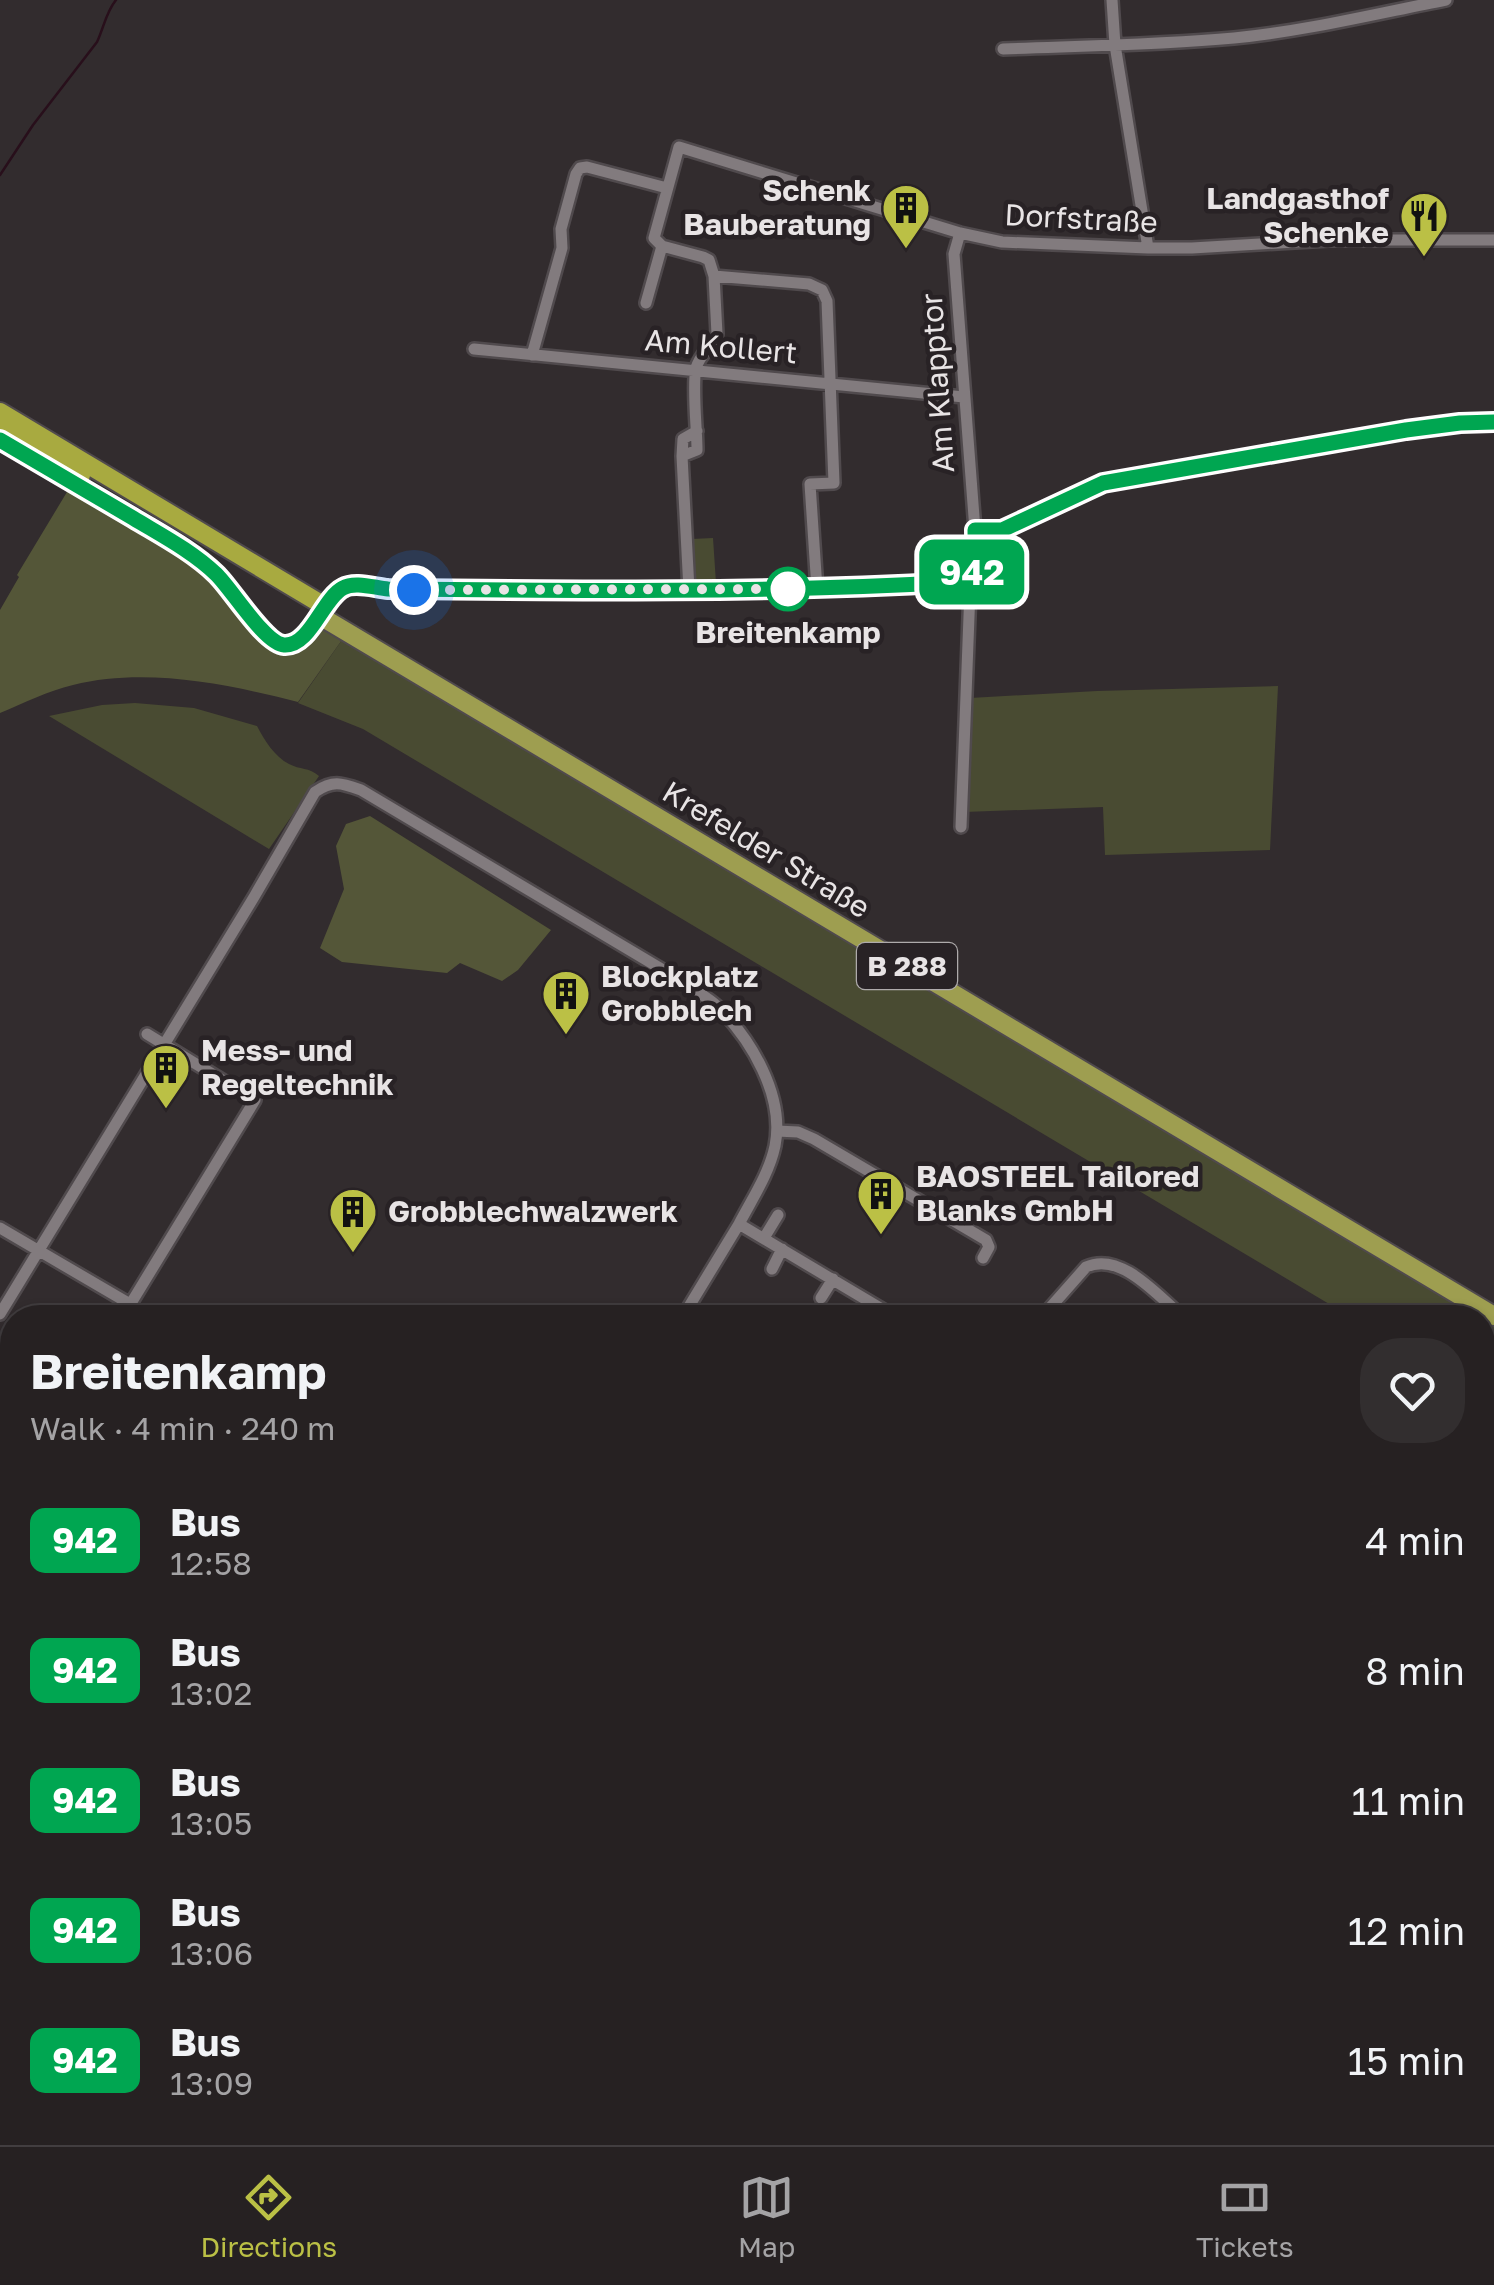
<!DOCTYPE html>
<meta charset="utf-8">
<style>
:root{--surface:#262122;--page:#322e2f;--text:#f1f3f6;--muted:#a4a3a5;--line:#423e40;--accent:#bbc045}
body{margin:0;font-family:"Golos Text",sans-serif;background:var(--page);color:var(--text);height:100vh;display:flex;flex-direction:column;font-size:38px;white-space:nowrap}
*{box-sizing:border-box;margin:0}
p{font-size:32px;color:var(--muted)}
.icon{flex:none;width:55px;height:55px;fill:none;stroke:currentColor;stroke-width:2;stroke-linecap:round;stroke-linejoin:round}
.map{position:relative;flex:1;overflow:hidden}
.sheet{position:absolute;left:0px;top:1305px;width:1495px;height:840px;display:flex;flex-direction:column;background:var(--surface);border-radius:40px 40px 0 0;box-shadow:0 2px 8px #0004,0 0 0 2px var(--line)}
.sheet>*{flex:none}
.badge{padding:0 20px;border-radius:15px;font-size:35px;line-height:65px}
.you{position:absolute;width:50px;height:50px;margin:-25px;border:8px solid #fff;border-radius:50%;background:#1a73e8;box-shadow:0 0 0 15px #1a73e833}
.map>.badge{position:absolute;translate:-50% -50%;box-shadow:0 0 0 5px #fff}
.round{display:grid;place-items:center;flex:none;width:105px;height:105px;border-radius:40px;background:var(--page)}
.head{display:flex;align-items:center;justify-content:space-between;height:170px;padding:0 30px}
h1{font-size:48px;font-weight:700;line-height:75px}
ul{padding:0;list-style:none}
li{display:flex;align-items:center;gap:30px;height:130px;padding:0 30px}
li div{flex:1}
li b{display:block;font-size:38px}
li em{font-style:normal}
li .badge{min-width:110px;font-weight:700;text-align:center}
.dock{display:flex;justify-content:space-around;align-items:center;height:140px;border-top:2px solid var(--line);background:var(--surface);font-size:28px;color:var(--muted)}
.dock a{display:grid;justify-items:center;gap:5px}
.dock .on{color:var(--accent)}
.map>svg:first-child{display:block}
</style>
<div class="map">
<svg width="1494" height="2145" viewBox="0 0 1494 2145">
<rect width="100%" height="100%" fill="#322c2e"/>
<!-- green -->
<path fill="#494b32" d="M713,538L716,583H699L695,580L692,539Z
M344,637L1478,1317H1351L363,729L298,703Z
M1278,686L1270,850L1105,855L1103,807L964,812L970,698L1097,691Z
M135,703L194,708L257,726C264,740 275,757 289,764C300,770 309,767 319,776L269,849L49,716L102,705Z
M1483,1320L1494,1327V1403L1483,1396Z
M1085,2133H1132L1124,2145H1078Z"/>
<!-- forest -->
<path fill="#545638" d="M70,487L201,567L214,579L268,646C298,661 301,642 323,629L333,630L344,637L298,702C227,684 146,667 73,685C48,691 24,703 0,713V610L19,577L17,575Z
M370,816L551,930L518,970L502,981L460,963L447,973L342,962L320,948L344,889L336,846L346,824Z
M1482,1460L1494,1470V1557L1483,1532Z"/>
<g fill="none" stroke-linecap="round" stroke-linejoin="round">
<!-- stream -->
<path stroke="#280f1b" stroke-width="2.5" d="M0,175L33,125L97,42C104,27 106,12 116,0"/>
<!-- minor casing -->
<g stroke="#504a4d" stroke-width="16">
<path id="minor" d="M1112,0L1115,45L1148,248
M1003,49C1080,46 1157,45 1234,38C1305,31 1375,14 1446,0
M714,276L809,284L822,290L827,301L834,483L810,484L817,589
M646,303L662,246
M474,349L964,397
M532,355L562,248L561,229L576,174L580,168L587,167L667,188
M0,440C44,466 88,492 133,518C161,535 192,551 216,574C231,588 264,644 284,645C310,647 323,598 343,588C355,581 375,588 388,589C578,591 767,592 956,582C980,575 975,551 975,530L954,254L960,233
M682,456L697,450C697,429 692,386 696,368C700,354 712,346 717,334L714,276L709,260L703,257L662,246L654,238L679,147L960,233L1002,242L1148,248H1192L1329,240H1494
M975,530L1002,529L1103,483L1406,430L1460,423L1494,422
M689,590L682,456L683,439L697,431
M961,827L970,590L966,579
M777,1131L798,1132L814,1139L986,1240L989,1247L983,1258
M0,1228L130,1304
M764,1238L778,1215
M772,1269L782,1249
M821,1298L833,1279
M0,1314L254,897L315,792C333,780 341,783 361,790L685,983C695,991 707,997 717,1006C751,1039 785,1096 775,1146C769,1174 752,1199 739,1224
M122,1318L255,1100L147,1034
M682,1318L739,1224L897,1318
M942,1318L945,1314
M1041,1318L1086,1267C1121,1251 1158,1296 1184,1318
M0,1345L12,1353
M0,1528L12,1507
M546,2145L553,2132
M901,2145L908,2132
M1129,2145L1137,2132
M1233,2145L1241,2132"/>
</g>
<!-- primary casing -->
<g stroke="#504a4d" stroke-width="22">
<path id="primary" d="M320,616L1494,1316"/>
</g>
<!-- trunk casing -->
<g stroke="#504a4d" stroke-width="22">
<path id="trunk" d="M0,412L326,607
M0,426L81,475"/>
</g>
<!-- minor -->
<use href="#minor" stroke="#827b7e" stroke-width="11"/>
<!-- primary -->
<use href="#primary" stroke="#9e9e50" stroke-width="18"/>
<!-- trunk -->
<use href="#trunk" stroke="#a8aa40" stroke-width="18"/>
</g>
<g fill="none" stroke-linecap="round" stroke-linejoin="round">
<!-- line casing -->
<g stroke="#fff" stroke-width="22">
<path id="line" d="M0,440C44,466 88,492 133,518C161,535 192,551 216,574C231,588 265,644 284,645C310,647 323,598 343,588C355,581 375,588 388,589C578,591 767,593 956,582C980,575 975,551 975,530H1002L1103,483L1406,430L1460,423L1494,422"/>
</g>
<!-- line -->
<use href="#line" stroke="#00a651" stroke-width="15"/>
<!-- walk -->
<path stroke="#e8e4e5" stroke-width="10" stroke-dasharray="0 18" d="M414,590L788,589"/>
</g>
<!-- icons -->
<defs>
<g id="building-pin" transform="scale(2.5)"><path d="M0 17L-7.5 6A9.5 9.5 0 1 1 7.5 6Z" fill="#bbc045" stroke="#282225"/><path d="M-4-6H4V6H1V3H-1V6H-4ZM-2.5-4.3h1.7v1.8h-1.7ZM.8-4.3h1.7v1.8H.8ZM-2.5-1h1.7V.8h-1.7ZM.8-1h1.7V.8H.8Z" fill="#111"/></g>
<g id="restaurant-pin" transform="scale(2.5)"><path d="M0 17L-7.5 6A9.5 9.5 0 1 1 7.5 6Z" fill="#bbc045" stroke="#282225"/><path d="M-5-6h1v4h1v-4h1v4h1v-4h1v5L-1.5 .5V6h-2V.5L-5-1ZM5-6V6H3V1.5H1.5Q1.5-4 5-6Z" fill="#111"/></g>
</defs>
<g fill-rule="evenodd">
<use href="#building-pin" x="906" y="208"/>
<use href="#restaurant-pin" x="1424" y="216"/>
<use href="#building-pin" x="566" y="994"/>
<use href="#building-pin" x="166" y="1068"/>
<use href="#building-pin" x="881" y="1194"/>
<use href="#building-pin" x="353" y="1212"/>
</g>
<!-- markers -->
<circle fill="#fff" stroke="#00a651" stroke-width="5" cx="788" cy="589" r="20"/>
<g text-anchor="middle" stroke-width="9" stroke-linejoin="round" paint-order="stroke">
<!-- shield labels -->
<rect fill="#282225" stroke="#aeaaab" stroke-width="2.5" x="857" y="943" width="100" height="46" rx="8"/>
<g font-size="28" font-weight="bold" fill="#e8e4e5">
<text x="907" y="976">B 288</text>
</g>
<!-- poi labels -->
<g font-size="30" font-weight="bold" fill="#e8e4e5" stroke="#282225" text-anchor="start">
<text x="871" y="201" text-anchor="end">Schenk<tspan x="871" dy="34">Bauberatung</tspan></text>
<text x="1389" y="209" text-anchor="end">Landgasthof<tspan x="1389" dy="34">Schenke</tspan></text>
<text x="601" y="987">Blockplatz<tspan x="601" dy="34">Grobblech</tspan></text>
<text x="201" y="1061">Mess- und<tspan x="201" dy="34">Regeltechnik</tspan></text>
<text x="916" y="1187">BAOSTEEL Tailored<tspan x="916" dy="34">Blanks GmbH</tspan></text>
<text x="388" y="1222">Grobblechwalzwerk</text>
</g>
<!-- street labels -->
<g font-size="30" fill="#e8e4e5" stroke="#282225">
<text transform="translate(1081 219) rotate(3)" y="10">Dorfstraße</text>
<text transform="translate(721 347) rotate(5)" y="10">Am Kollert</text>
<text transform="translate(938 383) rotate(-94)" y="10">Am Klapptor</text>
<text transform="translate(766 850) rotate(31)" y="10">Krefelder Straße</text>
</g>
<!-- stop labels -->
<g font-size="30" font-weight="bold" fill="#e8e4e5" stroke="#282225">
<text x="788" y="643">Breitenkamp</text>
</g>
</g>
</svg>
<div class="you" style="left:414px;top:590px"></div>
<b class="badge" style="left:972px;top:572px;background:#00a651;color:#fff">942</b>
<section class="sheet">
<div class="head"><div><h1>Breitenkamp</h1><p>Walk · 4 min · 240 m</p></div><a class="round"><svg class="icon" aria-label="heart" viewBox="0 0 24 24"><path d="M12 20l-8-8c-3-5 5-10 8-4 3-6 11-1 8 4z"/></svg></a></div>
<ul>
<li><span class="badge" style="background:#00a651;color:#fff">942</span><div><b>Bus</b><p>12:58</p></div><em>4 min</em></li>
<li><span class="badge" style="background:#00a651;color:#fff">942</span><div><b>Bus</b><p>13:02</p></div><em>8 min</em></li>
<li><span class="badge" style="background:#00a651;color:#fff">942</span><div><b>Bus</b><p>13:05</p></div><em>11 min</em></li>
<li><span class="badge" style="background:#00a651;color:#fff">942</span><div><b>Bus</b><p>13:06</p></div><em>12 min</em></li>
<li><span class="badge" style="background:#00a651;color:#fff">942</span><div><b>Bus</b><p>13:09</p></div><em>15 min</em></li>
</ul>
</section>
</div>
<nav class="dock">
<a class="on"><svg class="icon" aria-label="directions" viewBox="0 0 24 24"><path d="M12 3l9 9-9 9-9-9zM9 14v-3h6M13 9l2 2-2 2"/></svg>Directions</a>
<a><svg class="icon" aria-label="map" viewBox="0 0 24 24"><path d="M3 6l6-2 6 2 6-2v14l-6 2-6-2-6 2zM9 4v14M15 6v14"/></svg>Map</a>
<a><svg class="icon" aria-label="tickets" viewBox="0 0 24 24"><path d="M3 7h18v10H3zM15 7v10"/></svg>Tickets</a>
</nav>
